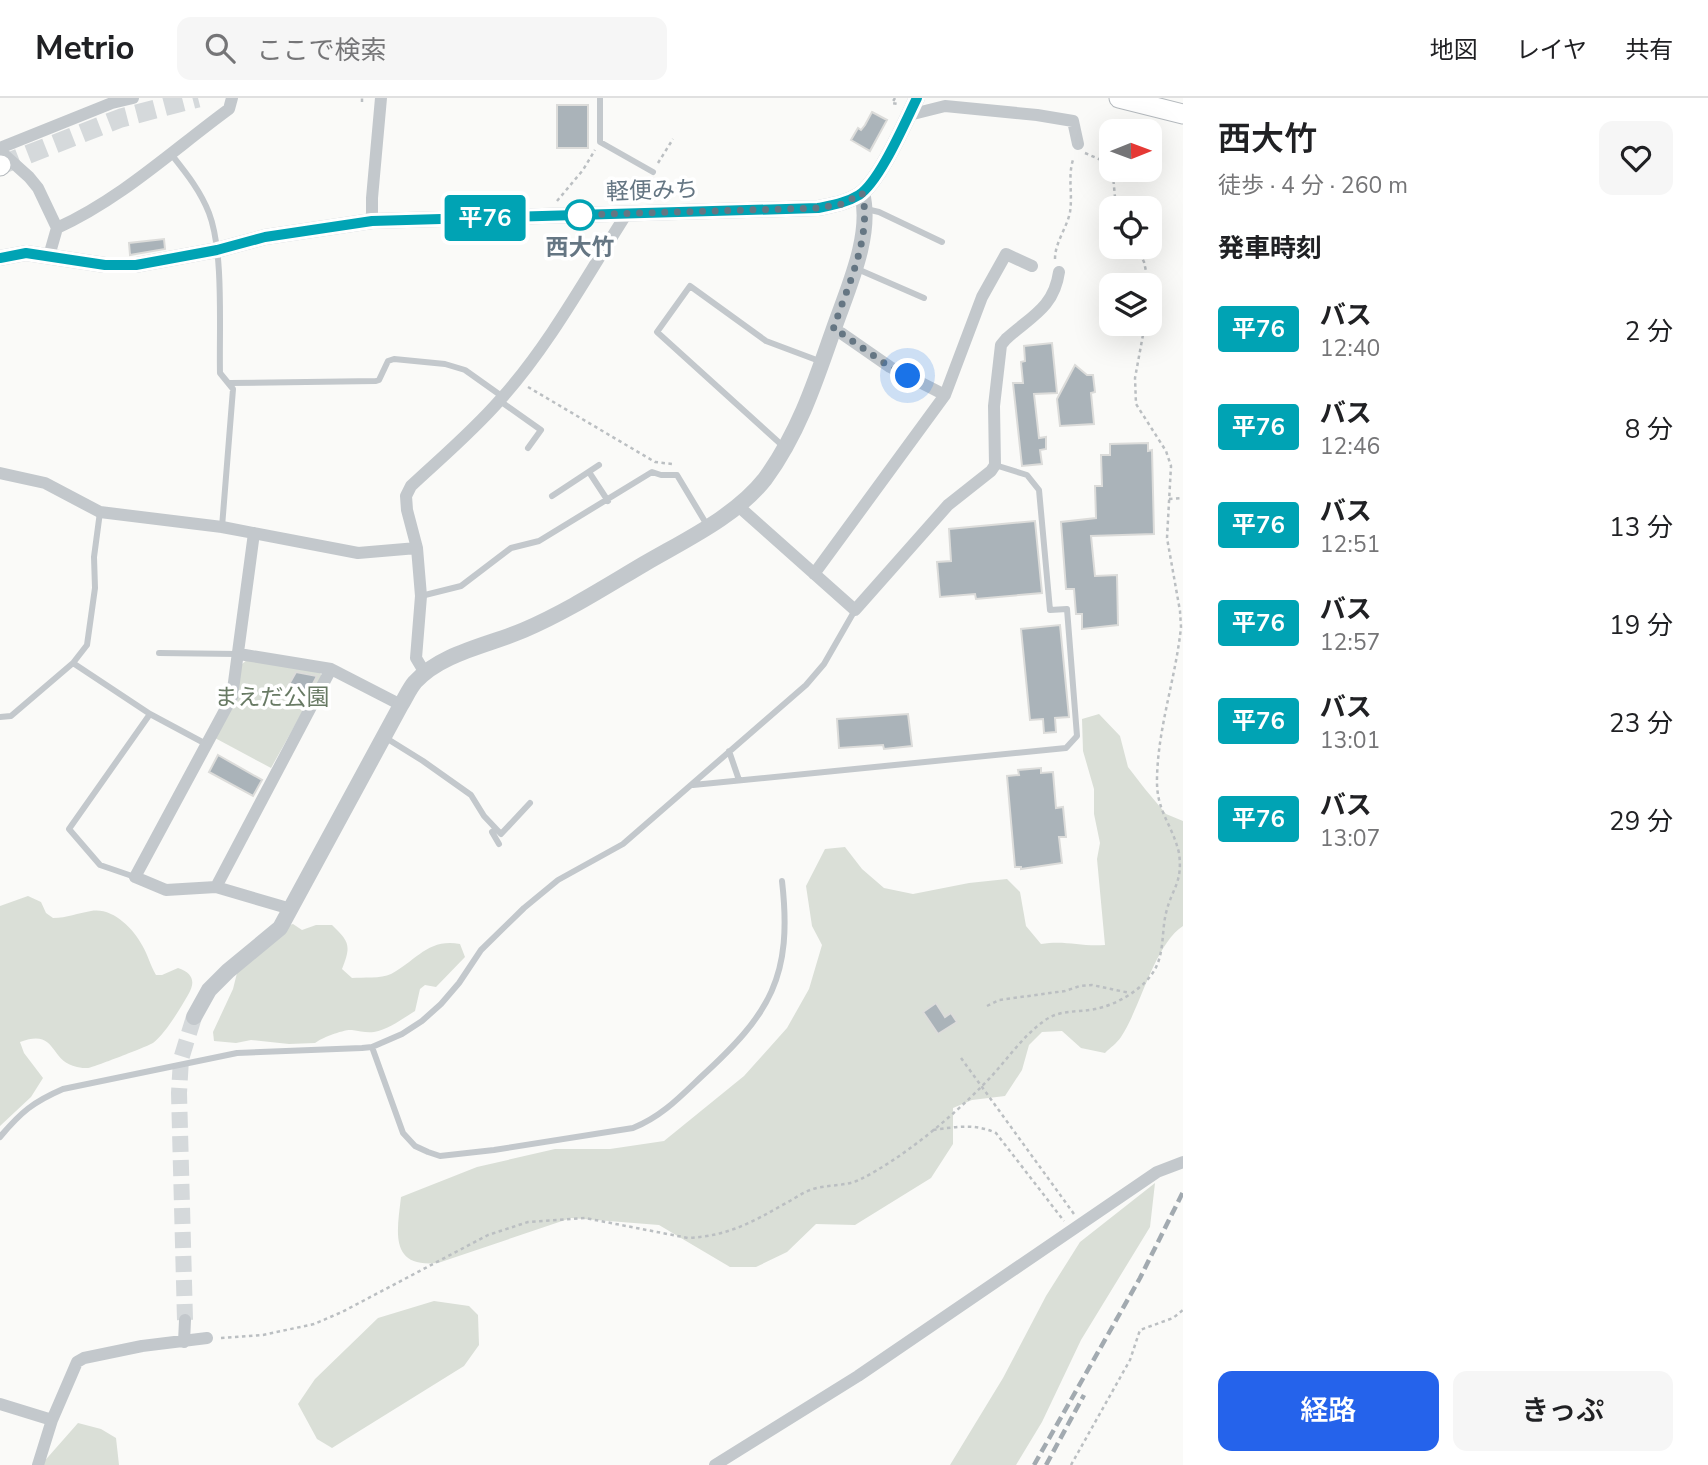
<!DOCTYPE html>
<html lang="ja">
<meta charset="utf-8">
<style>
:root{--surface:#fff;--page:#f6f6f6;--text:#202124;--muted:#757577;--line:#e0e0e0;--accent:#2563eb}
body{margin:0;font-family:"Nunito Sans","Noto Sans JP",sans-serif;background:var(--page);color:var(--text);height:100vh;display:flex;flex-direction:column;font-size:26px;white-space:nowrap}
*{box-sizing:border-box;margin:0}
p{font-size:23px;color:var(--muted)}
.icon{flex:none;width:38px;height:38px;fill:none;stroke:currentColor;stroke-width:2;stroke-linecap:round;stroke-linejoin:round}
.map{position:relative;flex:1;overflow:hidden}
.sheet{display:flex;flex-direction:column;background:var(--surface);width:525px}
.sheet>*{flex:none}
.badge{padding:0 14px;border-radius:5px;font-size:24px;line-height:46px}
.needle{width:46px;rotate:89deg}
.buttons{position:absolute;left:1099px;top:21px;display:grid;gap:14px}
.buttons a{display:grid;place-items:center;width:63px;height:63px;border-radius:14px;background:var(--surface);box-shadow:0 7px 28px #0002;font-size:35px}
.you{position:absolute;width:35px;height:35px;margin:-18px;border:5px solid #fff;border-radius:50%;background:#1a73e8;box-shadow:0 0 0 10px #1a73e833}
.map>.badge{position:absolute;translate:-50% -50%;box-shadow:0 0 0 4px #fff}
h2{padding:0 35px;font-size:26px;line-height:63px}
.round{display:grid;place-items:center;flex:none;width:74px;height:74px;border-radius:14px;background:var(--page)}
.head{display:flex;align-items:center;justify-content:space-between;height:119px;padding:0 35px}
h1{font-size:33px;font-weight:600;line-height:52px}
.primary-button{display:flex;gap:14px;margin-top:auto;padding:14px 35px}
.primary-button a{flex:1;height:80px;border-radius:14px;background:var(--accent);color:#fff;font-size:28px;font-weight:600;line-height:80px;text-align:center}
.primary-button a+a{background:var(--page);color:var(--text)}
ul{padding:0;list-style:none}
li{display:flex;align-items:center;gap:21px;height:98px;padding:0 35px}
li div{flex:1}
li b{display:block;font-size:26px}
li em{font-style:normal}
li .badge{min-width:77px;font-weight:700;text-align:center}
header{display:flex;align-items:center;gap:42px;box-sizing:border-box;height:98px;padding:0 35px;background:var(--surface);border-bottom:2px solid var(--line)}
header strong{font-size:33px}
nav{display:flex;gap:38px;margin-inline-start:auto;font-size:24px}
.search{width:490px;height:63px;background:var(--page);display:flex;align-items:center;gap:18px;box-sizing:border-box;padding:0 24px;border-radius:14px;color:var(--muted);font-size:26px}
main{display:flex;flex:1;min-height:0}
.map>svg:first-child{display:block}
</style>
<header>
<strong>Metrio</strong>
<div class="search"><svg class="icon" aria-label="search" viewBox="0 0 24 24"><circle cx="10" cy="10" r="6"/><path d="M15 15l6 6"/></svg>ここで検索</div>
<nav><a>地図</a><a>レイヤ</a><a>共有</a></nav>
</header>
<main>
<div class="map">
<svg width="1183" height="1367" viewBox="0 0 1183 1367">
<rect width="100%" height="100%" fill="#fafaf8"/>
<!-- green -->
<path fill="#dadfd7" d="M247,562L319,572L322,579L271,670L215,640L242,566Z
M1099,616L1120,638L1128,669L1145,691L1166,716L1183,723V828C1154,847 1141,909 1121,939C1117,945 1110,950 1105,955L1081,950L1062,933L1042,934L1029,947L1022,972L1005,998L972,1002L953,1010V1046L931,1080L855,1127L816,1126L787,1154L756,1169H730L659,1127L571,1120L438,1165C389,1170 397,1134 401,1099L477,1069L555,1051H610L664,1043L744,978L787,930L809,891L822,847L812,828L806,788L825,751L845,749L862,771L884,790L913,796L969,785L1007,781L1020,794L1026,828L1041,846C1066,842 1081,849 1105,847L1097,761L1100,745L1094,716V691L1083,653L1082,621Z
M28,798L41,804L46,815L53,820C67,820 78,815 91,813C112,809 133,830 142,847C148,857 150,867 156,877H162L178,870C193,875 196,884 188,897C180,911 165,936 153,945C148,948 92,970 88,970C84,970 81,970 77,969C48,963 58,930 20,944L24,955L43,980L31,999L0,1028V808Z
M293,826L302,832L316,827H332C350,844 351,848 342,871L352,880C363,879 381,881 391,876C416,863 428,840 460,846L465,859L436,889L425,887L420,891L415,913C402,921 389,931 374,934C366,935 360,933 352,932C344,931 321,940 315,945L289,946L251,942L236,945L214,943L213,934L233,891L237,875L281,829Z
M1155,1085L1150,1129L1081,1242L1042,1324L1016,1367H950L1003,1280L1046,1198L1080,1144Z
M434,1203L469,1208L478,1217L479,1247L464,1268L332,1350L317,1341L298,1306L315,1281L378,1220Z
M78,1325L101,1331L116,1340L119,1367H41Z"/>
<!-- building -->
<path fill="#aab3b9" stroke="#dcdcda" stroke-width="2" d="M557,7H588V50H557Z
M872,14L887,22L870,53L851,42L858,30L861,32L865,27Z
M164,141L165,151L130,157L129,145Z
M1052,245L1057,295L1034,296L1039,340L1046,339V351L1040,352L1042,366L1022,368L1013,285H1023L1021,264L1025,263L1024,248Z
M1075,267L1087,277H1093L1095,294L1091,295L1094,326L1060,328L1057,301Z
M1148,345V353L1152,352L1154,436L1091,438L1095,478L1117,477L1118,527L1082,531V516H1076L1074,491H1066L1061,424L1096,420L1095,388H1102L1101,357H1110V346Z
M1035,423L1042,495L976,501L975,496L940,499L937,464L951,463L949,431Z
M1060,527L1069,619L1055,620L1056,634L1044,635L1043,621L1030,622L1021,531Z
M296,574L317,578L302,607L283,597Z
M908,616L912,648L884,651L883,647L839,650L837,621Z
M218,657L262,682L253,698L209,674Z
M1041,670V675L1053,674L1056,710L1063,709L1066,739H1059L1062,765L1021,771V769H1015L1007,678L1019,677L1018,672Z
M936,905L945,919L951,915L957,924L938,936L923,914Z"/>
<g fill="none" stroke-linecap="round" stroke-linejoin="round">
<!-- tertiary-tunnel -->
<path stroke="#d5d9db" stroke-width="16" stroke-dasharray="16 8" stroke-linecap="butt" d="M185,1222L179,995L181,961L194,919"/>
<!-- primary-tunnel -->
<path stroke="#d5d9db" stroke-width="19" stroke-dasharray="19 10" stroke-linecap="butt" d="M1,67L121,20L198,0"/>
<!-- primary casing -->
<g stroke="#b5babe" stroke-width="21">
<path id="primary" d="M1119,0L1183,16
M0,68L1,67"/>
</g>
<!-- path -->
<path stroke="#bbbfc2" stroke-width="2.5" stroke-dasharray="3.5 3.5" stroke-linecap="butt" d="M895,0L892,5L898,6
M362,4V0
M1085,55L1101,62L1113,78L1116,110
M658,65L673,41
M636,101L647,83
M557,103L583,72L595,52
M1137,149L1144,164L1149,187
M1055,161C1055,144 1067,130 1070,114C1073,95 1067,77 1074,59
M528,289L655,364L672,366
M1169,401L1183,400
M987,908L999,902L1065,893L1080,888L1092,887L1130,895
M961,960L1074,1116
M933,1032C956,1029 974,1025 996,1035L1064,1123
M221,1240L263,1237L314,1226L342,1214L488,1137L528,1124L585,1120L688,1140C728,1138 753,1124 786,1105C794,1101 802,1095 810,1092C826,1086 846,1089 861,1081C901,1061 951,1020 982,988C1003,968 1020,940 1044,923C1060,911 1076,915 1095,911C1117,907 1148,889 1157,867C1164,851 1162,831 1166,815C1172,790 1183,785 1179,755C1172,725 1156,714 1157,680C1158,629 1176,579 1181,529L1180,513L1167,440L1171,368L1166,353L1136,306L1135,280L1145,226
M1071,1367L1130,1262L1140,1232L1173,1220L1183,1212"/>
<!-- service -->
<path stroke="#c3c8cc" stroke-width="6" d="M600,0V44L653,74
M171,56C186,75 200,92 209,115C224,154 219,231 220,275L233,291L222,429
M866,111L879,114L942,144
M855,170L924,200
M230,285L376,283L379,282L388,263L394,261L445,266L465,272L503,299
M500,303L541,332L528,350
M784,349L657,234L690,188L766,243L822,264
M589,374L608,403
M552,398L599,367
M421,498L461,488L511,450L539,443L652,374L661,377H677L707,427
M159,555L237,556
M73,565L150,616L206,646
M0,619L11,618L73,565L87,547L95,490L94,459L100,414
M386,640L423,663L471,697L484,718L501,736L530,705
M729,653L739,682
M693,687L1066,650L1077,638L1067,511L1050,512L1039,392L1027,377L995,367
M496,731L492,734L499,746
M135,779L100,767L69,731L150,616
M372,949L403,1035L415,1048L428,1054L440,1058L494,1052L633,1030C661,1019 680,999 701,979C770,916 793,879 782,783
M0,1039C21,1014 33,1004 63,991L237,955L362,950L372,949L402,936L422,923L441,906L459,885L481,852L524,810L558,782L623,746L806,587L824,566L855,512"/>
<!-- minor -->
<path stroke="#c3c8cc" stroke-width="12" d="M909,17L945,8L1037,17L1073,23L1078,46
M0,50L112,5L133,0
M0,53L29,79L38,90L57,130L49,158
M372,123V100L381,0
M57,130C121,101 173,52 229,11L232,0
M833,232L841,235L890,269L945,297
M0,375L45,385L100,414L222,429L358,455L417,450
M737,407L855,512L948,407L991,373L995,367L994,308L1001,247L1006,241C1030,219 1054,210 1059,174
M254,435L232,599L135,779L166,792L216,789L291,811
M814,476L945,297L982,199L1006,156L1032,168
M239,556L331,571L401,607
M425,575L416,560L421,498L417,450L407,412L406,398L411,388C441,360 473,333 500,302C549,248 588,176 627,115
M216,789L331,571
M184,1244L185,1222
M0,1306L52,1322
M38,1367L52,1322L77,1264L84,1260L142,1248L207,1240
M715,1367L858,1278L1157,1074L1183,1064"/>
<!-- tertiary -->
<path stroke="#c3c8cc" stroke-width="16" d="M0,160L26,155L105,167H136L217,152L265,139L372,123L818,110C832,107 846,105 859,97C880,83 905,24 917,0
M194,919L209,892L228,873L280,830L401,607C406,599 409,591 415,584C441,555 489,547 524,532C566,514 605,489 644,466C685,442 735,419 765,381C798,336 815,285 833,233C847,192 873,138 862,95"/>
<!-- primary -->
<use href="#primary" stroke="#fff" stroke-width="19"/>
<!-- rail -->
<path stroke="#a2aab0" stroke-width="4.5" stroke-dasharray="10 5" stroke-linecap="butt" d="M1034,1367L1140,1180L1183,1094
M1046,1367L1084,1297"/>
</g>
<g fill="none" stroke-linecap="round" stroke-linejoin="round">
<!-- line casing -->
<g stroke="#fff" stroke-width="16">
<path id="line" d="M0,160L26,155L105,167H136L217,152L265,139L372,123L818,110C832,107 846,105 859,97C880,83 905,24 917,0"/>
</g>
<!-- line -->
<use href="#line" stroke="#00a3b4" stroke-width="10"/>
<!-- walk -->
<path stroke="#657683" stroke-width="7" stroke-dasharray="0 12.6" d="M580,117H572L818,110L843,106L862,95C873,138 846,191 833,232L841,235L890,269L908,278"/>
</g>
<!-- markers -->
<circle fill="#fff" stroke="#00a3b4" stroke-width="3.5" cx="580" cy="117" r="14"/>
<g text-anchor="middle" stroke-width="7" stroke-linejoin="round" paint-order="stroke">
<!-- street labels -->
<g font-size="23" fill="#657683" stroke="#fff">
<text transform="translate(652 92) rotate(-2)" y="8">軽便みち</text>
</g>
<!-- stop labels -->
<g font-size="23" font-weight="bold" fill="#657683" stroke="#fff">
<text x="580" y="157">西大竹</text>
</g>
<!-- park labels -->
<g font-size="23" fill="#687a64" stroke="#fff">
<text x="272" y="607">まえだ公園</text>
</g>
</g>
</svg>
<div class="buttons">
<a><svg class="needle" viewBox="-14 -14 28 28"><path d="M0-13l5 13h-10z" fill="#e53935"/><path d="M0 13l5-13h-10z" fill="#757577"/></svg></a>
<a><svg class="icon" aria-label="locate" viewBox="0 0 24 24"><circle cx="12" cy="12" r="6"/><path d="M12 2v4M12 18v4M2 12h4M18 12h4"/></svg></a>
<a><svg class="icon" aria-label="layers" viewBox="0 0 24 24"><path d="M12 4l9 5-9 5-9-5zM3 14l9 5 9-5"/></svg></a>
</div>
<div class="you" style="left:908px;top:278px"></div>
<b class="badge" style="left:485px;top:120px;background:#00a3b4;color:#fff">平76</b>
</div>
<section class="sheet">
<div class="head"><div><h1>西大竹</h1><p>徒歩 · 4 分 · 260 m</p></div><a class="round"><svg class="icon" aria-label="heart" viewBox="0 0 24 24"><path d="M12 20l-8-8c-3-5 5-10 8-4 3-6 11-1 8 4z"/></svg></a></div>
<h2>発車時刻</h2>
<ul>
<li><span class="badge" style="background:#00a3b4;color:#fff">平76</span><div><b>バス</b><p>12:40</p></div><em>2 分</em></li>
<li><span class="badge" style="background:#00a3b4;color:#fff">平76</span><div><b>バス</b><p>12:46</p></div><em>8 分</em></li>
<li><span class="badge" style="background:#00a3b4;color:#fff">平76</span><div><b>バス</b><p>12:51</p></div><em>13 分</em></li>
<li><span class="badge" style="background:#00a3b4;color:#fff">平76</span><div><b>バス</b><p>12:57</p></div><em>19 分</em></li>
<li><span class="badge" style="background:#00a3b4;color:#fff">平76</span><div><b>バス</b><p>13:01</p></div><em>23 分</em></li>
<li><span class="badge" style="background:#00a3b4;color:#fff">平76</span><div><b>バス</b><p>13:07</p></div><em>29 分</em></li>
</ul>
<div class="primary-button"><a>経路</a><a>きっぷ</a></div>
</section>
</main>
